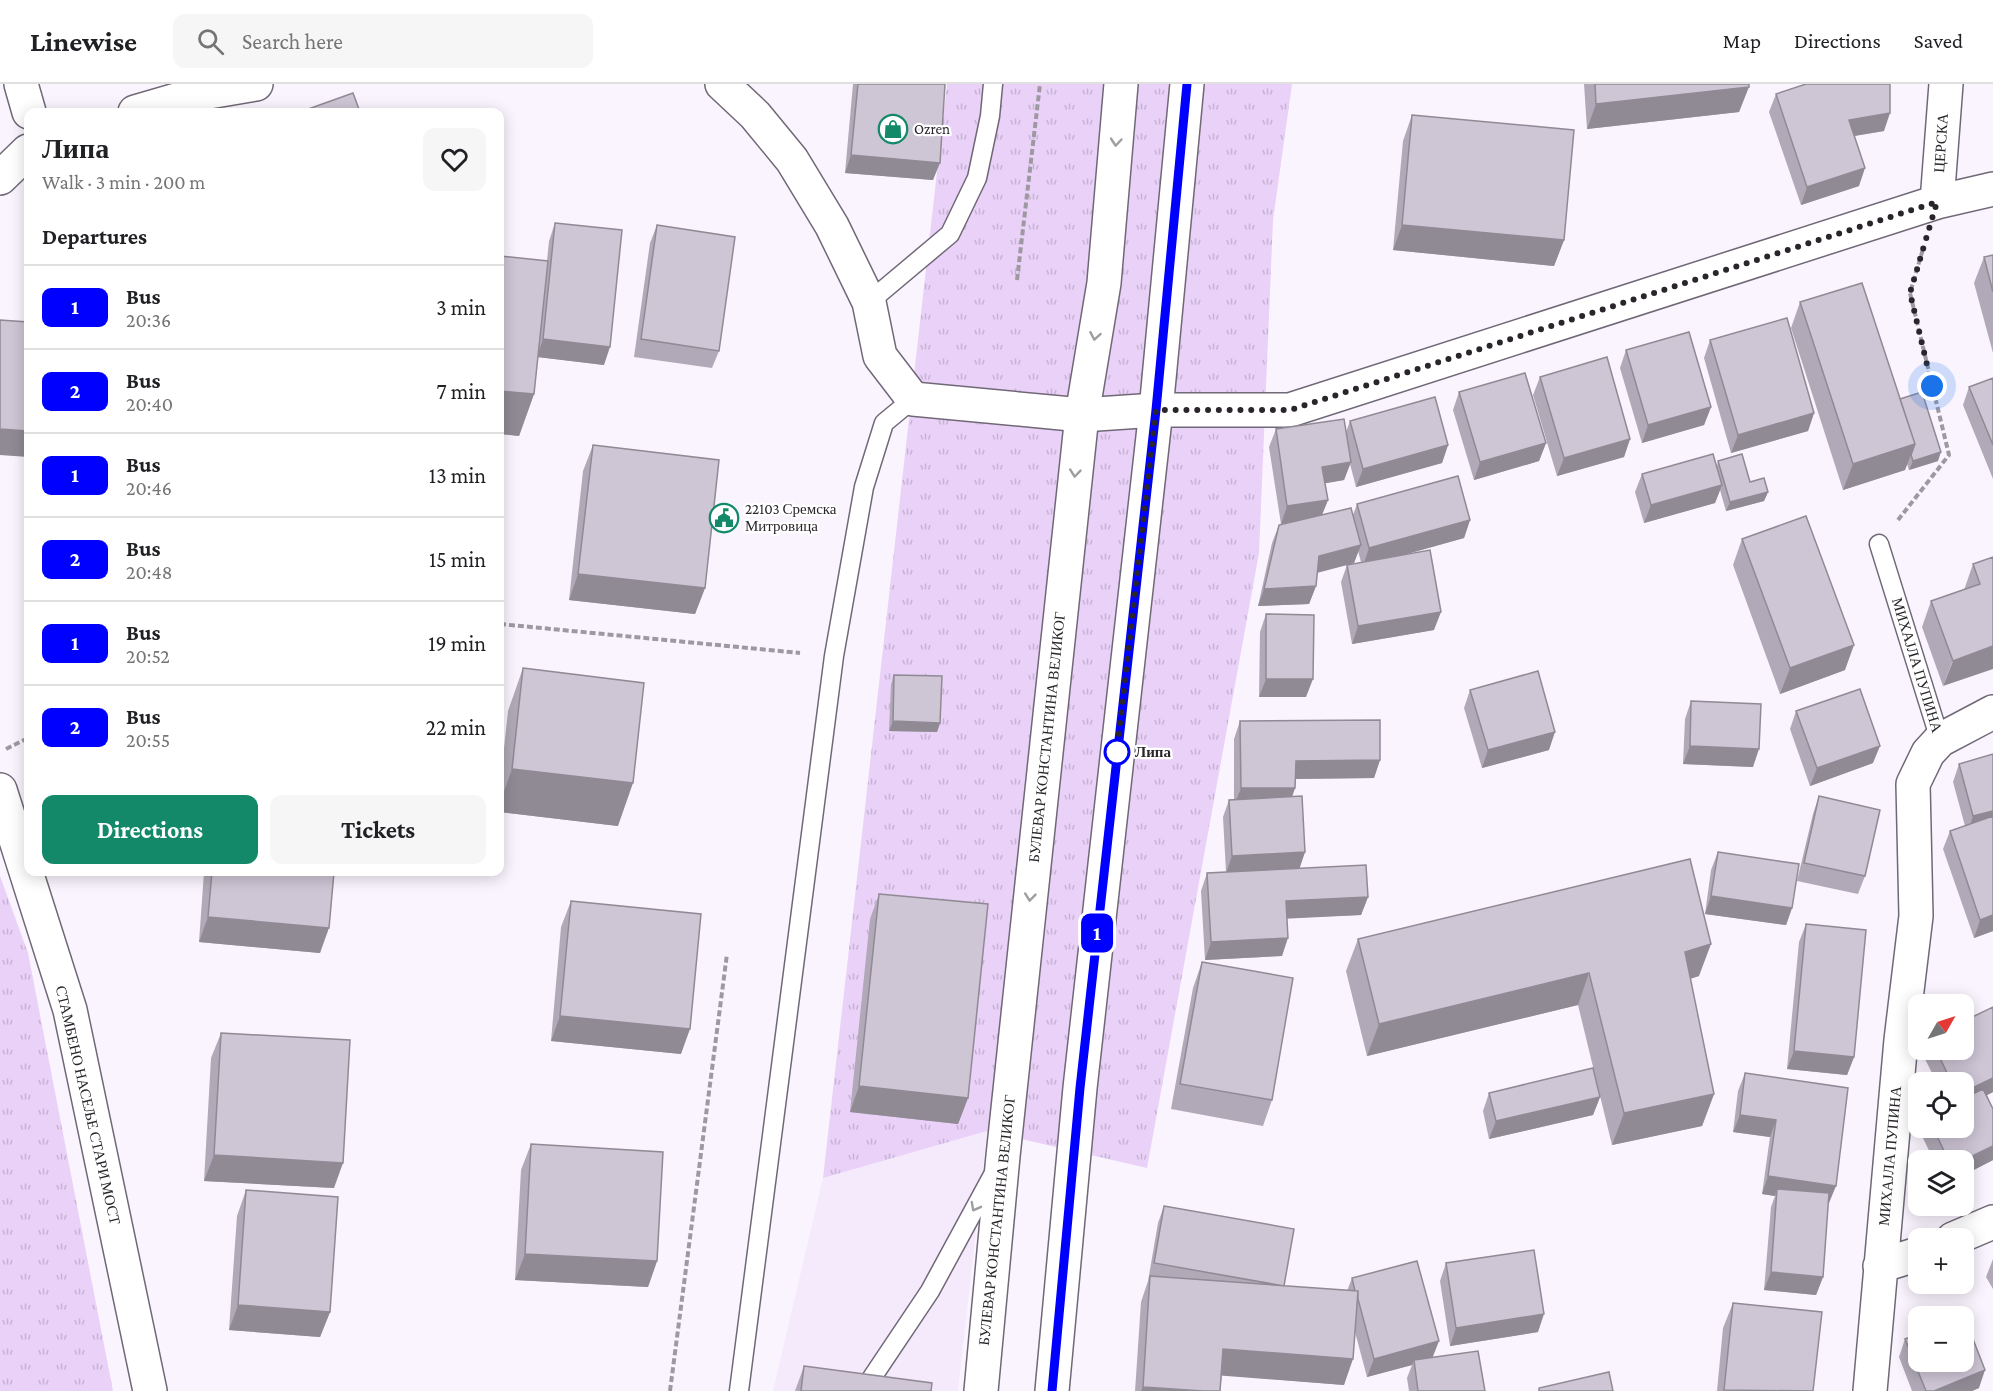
<!DOCTYPE html>
<meta charset="utf-8">
<style>
:root{--surface:#fff;--page:#f6f6f6;--text:#202124;--muted:#757577;--line:#e0e0e0;--accent:#13896a}
body{margin:0;font-family:"Crimson Pro",serif;background:var(--page);color:var(--text);height:100vh;display:flex;flex-direction:column;font-size:22px;white-space:nowrap}
*{box-sizing:border-box;margin:0}
p{font-size:20px;color:var(--muted)}
.icon{flex:none;width:33px;height:33px;fill:none;stroke:currentColor;stroke-width:2;stroke-linecap:round;stroke-linejoin:round}
.map{position:relative;flex:1;overflow:hidden}
.sheet{position:absolute;left:24px;top:24px;width:480px;height:768px;display:flex;flex-direction:column;background:var(--surface);border-radius:12px;box-shadow:0 3px 15px #0003}
.sheet>*{flex:none}
.badge{padding:0 12px;border-radius:9px;font-size:21px;line-height:39px}
.needle{width:39px;rotate:51deg}
.tools{position:absolute;left:1908px;top:910px;display:grid;gap:12px}
.tools a{display:grid;place-items:center;width:66px;height:66px;border-radius:12px;background:var(--surface);box-shadow:0 3px 15px #0003;font-size:30px}
.you{position:absolute;width:30px;height:30px;margin:-15px;border:4px solid #fff;border-radius:50%;background:#1a73e8;box-shadow:0 0 0 9px #1a73e833}
.map>.badge{position:absolute;translate:-50% -50%;box-shadow:0 0 0 3px #fff}
h2{padding:0 18px;font-size:22px;line-height:54px}
.round{display:grid;place-items:center;flex:none;width:63px;height:63px;border-radius:12px;background:var(--page)}
.overview{display:flex;align-items:center;justify-content:space-between;height:102px;padding:0 18px}
h1{font-size:28px;font-weight:700;line-height:45px}
.action{display:flex;gap:12px;margin-top:auto;padding:12px 18px}
.action a{flex:1;height:69px;border-radius:12px;background:var(--accent);color:#fff;font-size:24px;font-weight:700;line-height:69px;text-align:center}
.action a+a{background:var(--page);color:var(--text)}
ul{padding:0;list-style:none}
li{display:flex;align-items:center;gap:18px;height:84px;padding:0 18px;border-top:2px solid var(--line)}
li div{flex:1}
li b{display:block;font-size:22px}
li em{font-style:normal}
li .badge{min-width:66px;font-weight:700;text-align:center}
header{display:flex;align-items:center;gap:36px;box-sizing:border-box;height:84px;padding:0 30px;background:var(--surface);border-bottom:2px solid var(--line)}
header strong{font-size:28px}
nav{display:flex;gap:33px;margin-inline-start:auto;font-size:21px}
.search{width:420px;height:54px;background:var(--page);display:flex;align-items:center;gap:15px;box-sizing:border-box;padding:0 21px;border-radius:12px;color:var(--muted);font-size:22px}
.map>svg:first-child{display:block}
</style>
<header>
<strong>Linewise</strong>
<div class="search"><svg class="icon" aria-label="search" viewBox="0 0 24 24"><circle cx="10" cy="10" r="6"/><path d="M15 15l6 6"/></svg>Search here</div>
<nav><a>Map</a><a>Directions</a><a>Saved</a></nav>
</header>
<div class="map">
<svg width="1993" height="1307" viewBox="0 0 1993 1307">
<defs>
<pattern id="grass-tufts" width="24" height="20" patternUnits="userSpaceOnUse" patternTransform="scale(1.5)"><rect width="24" height="20" fill="#e9d1f8"/><path d="M3 7l-1-3M5 7V3M7 7l1-3M15 17l-1-3M17 17v-4M19 17l1-3" fill="none" stroke="#c8b3d5"/></pattern>
</defs>
<rect width="100%" height="100%" fill="#faf4fe"/>
<!-- built -->
<path fill="#f5e9fc" d="M987,1047L958,1307H773L823,1094Z"/>
<!-- grass -->
<path fill="url(#grass-tufts)" d="M947,0H1292L1273,136L1259,469L1147,1084L987,1047L823,1094Z
M0,792L28,869L113,1307H0Z"/>
<g fill="none" stroke-linecap="round" stroke-linejoin="round">
<!-- lane casing -->
<g stroke="#716877" stroke-width="21">
<path id="lane" d="M869,218L950,150L977,94L990,32L993,0
M1879,460L1940,656
M739,1307L834,572L864,403L884,339L913,315
M863,1307L930,1207L994,1089"/>
</g>
<!-- street casing -->
<g stroke="#716877" stroke-width="36">
<path id="street" d="M21,0L29,28
M722,0L755,31L792,76L832,142L869,218L880,272L913,315L1082,331L1156,326H1290L1937,118L1993,105
M135,28L197,10L256,0
M0,94L28,67
M1937,118L1946,0
M0,706L70,926L150,1307
M1953,1155L1993,1138
M1880,1182L1918,1170
M1870,1307L1901,956L1916,832L1913,700L1928,669L1940,656L1993,628"/>
</g>
<!-- secondary casing -->
<g stroke="#716877" stroke-width="36">
<path id="secondary" d="M981,1307L1003,1072L1082,331L1104,199L1121,0
M1052,1307L1080,1004L1156,326L1187,0"/>
</g>
<!-- path -->
<path stroke="#9e99a1" stroke-width="4" stroke-dasharray="6 3" stroke-linecap="butt" d="M1017,196L1040,0
M1898,436L1949,371L1910,209L1923,165
M500,540L800,569
M6,665L28,654
M670,1307L727,870"/>
<!-- lane -->
<use href="#lane" stroke="#fff" stroke-width="18"/>
<!-- street -->
<use href="#street" stroke="#fff" stroke-width="33"/>
<!-- secondary -->
<use href="#secondary" stroke="#fff" stroke-width="33"/>
</g>
<!-- wall -->
<path fill="#b1a9b7" fill-rule="evenodd" d="M853,0H945L933,96L845,89Z
M1584,0H1749L1739,28L1587,45Z
M1776,10L1884,47L1854,52L1859,102L1801,121L1769,28Z
M1412,31L1564,156L1554,182L1393,166L1403,57Z
M555,139L604,281L538,273L534,310L519,352L500,350V172L547,177L549,157Z
M657,141L719,267L712,284L634,273L650,159Z
M1993,171V269L1974,199L1984,173Z
M1800,218L1900,315L1938,377L1909,386L1907,380L1905,386L1843,406L1791,244Z
M1710,256L1814,329L1808,347L1731,369L1704,274Z
M1626,266L1711,323L1704,341L1642,359L1620,284Z
M1540,293L1630,355L1624,373L1557,392L1533,311Z
M1993,294V395L1963,321L1969,303Z
M1459,308L1546,359L1539,377L1474,396L1453,326Z
M1350,337L1448,361L1442,379L1356,403L1350,380L1344,396L1325,399L1328,416L1322,431H1353L1357,420L1470,436L1464,454L1404,471L1434,546L1352,560L1341,498L1347,481L1317,489L1316,502L1309,520L1258,522L1272,459L1279,441L1296,437L1281,440L1269,363L1276,345L1346,348ZM1358,467L1361,478L1348,481L1354,479Z
M593,361L705,504L695,530L569,516L583,387Z
M1718,377L1750,398L1768,408L1764,417L1726,427L1720,406L1715,419L1644,439L1635,408L1642,390L1717,382Z
M1742,455L1845,586L1780,610L1733,481Z
M1993,473L1943,602L1922,543L1931,517L1964,506L1973,480Z
M1266,530L1306,613H1259L1260,548Z
M523,584L618,742L500,728V702L508,627Z
M894,591L940,639L937,648L889,647L891,600Z
M1470,606L1549,666L1482,684L1464,624Z
M1691,617L1753,683L1683,680L1685,635Z
M1796,627L1873,679L1810,702L1790,645Z
M1240,637L1380,676L1374,694L1295,695V704L1292,712L1305,768L1299,784L1368,813L1361,831L1287,834L1282,872L1205,876L1201,807L1207,789L1226,788L1223,733L1229,716L1234,715V655Z
M1993,670V847L1974,854L1943,765L1950,747L1965,742L1953,698L1959,680Z
M1819,712L1865,792L1858,810L1797,797L1813,730Z
M1718,768L1792,824L1786,841L1705,830L1711,786Z
M204,788H334L320,869L199,858Z
M879,810L968,1014L958,1040L850,1028L870,835Z
M571,817L681,970L551,957L561,843Z
M1806,840L1854,973L1847,991L1787,985L1799,858Z
M1358,855L1699,892L1690,895L1714,1010L1702,1042L1612,1061L1578,921L1367,972L1346,887Z
M1202,878L1272,1016L1263,1042L1171,1025L1193,904Z
M1993,923V1008L1987,1011L1993,1025V1076L1964,1091V1077H1934L1921,1050L1923,1044H1964V999H1937L1923,971L1925,966H1964Z
M221,949L334,1104L204,1097L211,974Z
M1745,989L1829,1119H1828L1823,1193L1816,1211L1764,1206L1771,1123L1775,1112L1762,1110L1770,1053L1733,1048L1738,1007Z
M1489,1009L1600,1013L1593,1031L1489,1055L1483,1027Z
M531,1060L657,1177L648,1203L515,1196L521,1086Z
M246,1106L330,1228L320,1253L229,1246L237,1132Z
M1164,1122L1284,1202L1347,1207L1352,1194L1433,1274L1485,1307H1409L1407,1294L1412,1281L1367,1293L1355,1248L1344,1301L1222,1291L1220,1307H1135L1141,1218L1148,1197L1158,1139Z
M1993,1175V1205L1986,1193Z
M1446,1179L1538,1248L1450,1262L1440,1197Z
M1733,1219L1813,1307H1717L1723,1244Z
M1905,1255L1979,1304L1972,1307H1912L1899,1273Z
M804,1282L931,1307H795Z"/>
<!-- shaded-wall -->
<path fill="#908a95" d="M1749,3L1739,28L1587,45L1596,20Z
M1890,29L1884,47L1842,54L1849,36Z
M851,71L940,79L933,96L845,89Z
M1865,84L1859,102L1801,121L1807,103Z
M1402,141L1564,156L1554,182L1393,166Z
M543,255L610,263L604,281L537,273Z
M500,307L534,310L519,352L500,350Z
M1711,323L1704,341L1642,359L1648,341Z
M1814,329L1808,347L1731,369L1738,351Z
M0,345L28,347V373L0,371Z
M1630,355L1624,373L1557,392L1564,374Z
M1546,359L1539,377L1474,396L1480,378Z
M1915,360L1905,386L1843,406L1853,380Z
M1448,361L1442,379L1356,403L1363,385Z
M1941,368L1938,377L1909,386L1913,377Z
M1351,378L1344,396L1316,401L1322,383Z
M1722,401L1715,419L1644,439L1651,421Z
M1768,408L1764,417L1726,427L1730,418Z
M1328,416L1321,433L1281,440L1287,422Z
M1470,436L1464,454L1363,482L1369,464Z
M1361,461L1354,479L1312,490L1319,472Z
M578,490L705,504L695,530L569,516Z
M1316,502L1309,520L1258,522L1264,505Z
M1441,528L1434,546L1352,560L1358,542Z
M1854,561L1845,586L1780,610L1790,584Z
M1993,562V585L1943,602L1953,577Z
M1266,595H1313L1306,613H1259Z
M893,637L940,639L937,648L889,647Z
M1555,648L1549,666L1482,684L1488,666Z
M1690,662L1759,665L1753,683L1683,680Z
M1880,662L1873,679L1810,702L1817,684Z
M1380,676L1374,694L1289,695L1296,677Z
M512,685L633,699L618,742L500,728V719Z
M1241,704H1295L1289,722H1234Z
M1993,727V743L1967,750L1973,732Z
M1305,768L1299,786L1226,789L1232,772Z
M1711,812L1792,824L1786,841L1705,830Z
M1368,813L1361,831L1280,835L1286,817Z
M1993,831V847L1974,854L1980,836Z
M208,833L329,844L320,869L199,858Z
M1288,854L1282,872L1205,876L1211,858Z
M1711,860L1699,892L1673,900L1685,868Z
M1589,889L1578,921L1367,972L1379,940Z
M560,932L690,945L681,970L551,957Z
M1794,967L1854,973L1847,991L1787,985Z
M1993,994V1008L1964,1023V1008Z
M859,1002L968,1014L958,1040L850,1028Z
M1714,1010L1702,1042L1612,1061L1624,1029Z
M1600,1013L1593,1031L1489,1055L1496,1037Z
M1740,1031L1776,1036L1770,1053L1733,1048Z
M1993,1062V1076L1964,1091V1077H1962Z
M214,1071L343,1079L334,1104L204,1097Z
M1768,1092L1836,1102L1829,1119L1777,1112V1105L1775,1112L1762,1110Z
M525,1170L657,1177L648,1203L515,1196Z
M1771,1188L1823,1193L1816,1211L1764,1206Z
M238,1221L330,1228L320,1253L229,1246Z
M1544,1230L1538,1248L1450,1262L1456,1244Z
M1439,1257L1432,1275L1414,1276L1412,1281L1367,1293L1374,1275Z
M1223,1265L1353,1275L1344,1301L1214,1291Z
M1985,1286L1979,1304L1972,1307H1934Z
M1143,1303L1203,1307H1141Z"/>
<!-- building -->
<path fill="#cec5d5" stroke="#908a95" stroke-width="1.5" d="M858,0H945L940,79L851,71Z
M1595,0H1749V3L1596,20Z
M1806,0H1890V29L1849,36L1865,84L1807,103L1776,10Z
M353,9L360,28H300Z
M1412,31L1574,46L1564,156L1402,141Z
M555,139L622,146L610,263L543,255Z
M657,141L735,153L719,267L641,255Z
M1993,171V208L1984,173Z
M500,172L548,177L534,310L500,307Z
M1862,199L1915,360L1853,380L1800,218Z
M1787,234L1814,329L1738,351L1710,256Z
M0,236L28,238V347L0,345Z
M1689,248L1711,323L1648,341L1626,266Z
M1607,273L1630,355L1564,374L1540,293Z
M1525,289L1546,359L1480,378L1459,308Z
M1993,294V361L1969,303Z
M1922,308L1941,368L1913,377L1911,371L1915,360L1900,315Z
M1435,313L1448,361L1363,385L1350,337Z
M1344,335L1351,378L1322,383L1328,416L1287,422L1276,345Z
M593,361L719,376L705,504L578,490Z
M1713,370L1722,401L1651,421L1642,390Z
M1742,370L1750,398L1764,394L1768,408L1730,418L1718,377Z
M1458,392L1470,436L1369,464L1357,420Z
M1351,424L1361,461L1319,472L1316,502L1264,505L1279,441Z
M1806,432L1854,561L1790,584L1742,455Z
M1430,466L1441,528L1358,542L1347,481Z
M1993,473V562L1953,577L1931,517L1980,500L1973,480Z
M1266,530L1314,531L1313,595H1266Z
M523,584L644,599L633,699L512,685Z
M1538,587L1555,648L1488,666L1470,606Z
M894,591L942,592L940,639L893,637Z
M1860,605L1880,662L1817,684L1796,627Z
M1691,617L1761,620L1759,665L1690,662Z
M1380,636V676L1296,677L1295,704H1241L1240,637Z
M1993,670V727L1973,732L1959,680Z
M1302,712L1305,768L1232,772L1229,716Z
M1819,712L1880,726L1865,792L1804,779Z
M1993,732V831L1980,836L1950,747Z
M1718,768L1799,780L1792,824L1711,812Z
M1690,775L1711,860L1685,868L1714,1010L1624,1029L1589,889L1379,940L1358,855Z
M1366,781L1368,813L1286,817L1288,854L1211,858L1207,789Z
M212,788H334L329,844L208,833Z
M879,810L988,820L968,1014L859,1002Z
M571,817L701,830L690,945L560,932Z
M1806,840L1866,846L1854,973L1794,967Z
M1202,878L1293,894L1272,1016L1180,1000Z
M1993,923V994L1964,1008V999H1952L1936,966H1964V937Z
M221,949L350,956L343,1079L214,1071Z
M1593,984L1600,1013L1496,1037L1489,1009Z
M1745,989L1848,1004L1836,1102L1768,1092L1776,1036L1740,1031Z
M1983,1005L1993,1025V1062L1962,1077H1949L1933,1044H1964V1014Z
M531,1060L663,1068L657,1177L525,1170Z
M1777,1105L1829,1109L1823,1193L1771,1188Z
M246,1106L338,1113L330,1228L238,1221Z
M1164,1122L1294,1145L1284,1202L1154,1179Z
M1534,1166L1544,1230L1456,1244L1446,1179Z
M1417,1177L1439,1257L1374,1275L1358,1215V1207H1355L1352,1194Z
M1150,1192L1358,1207L1353,1275L1223,1265L1220,1307H1203L1143,1303Z
M1733,1219L1822,1228L1813,1307L1724,1306Z
M1964,1232L1985,1286L1934,1307H1926L1905,1255L1918,1250V1278H1964V1233H1961Z
M1478,1267L1485,1307H1418L1414,1276Z
M804,1282L932,1299L931,1307H801Z
M1609,1288L1613,1307H1539V1304Z"/>
<!-- one-way arrows -->
<defs><path id="oneway-chevron" d="M-2-3.5L2.5 0L-2 3.5" fill="none" stroke-width="1.6" stroke-linecap="round" stroke-linejoin="round" transform="scale(1.5)"/></defs>
<g stroke="#9f9da0">
<use href="#oneway-chevron" transform="translate(1116 58) rotate(95)"/>
<use href="#oneway-chevron" transform="translate(1095 252) rotate(100)"/>
<use href="#oneway-chevron" transform="translate(1075 389) rotate(96)"/>
<use href="#oneway-chevron" transform="translate(1030 813) rotate(96)"/>
<use href="#oneway-chevron" transform="translate(975 1123) rotate(118)"/>
</g>
<g fill="none" stroke-linecap="round" stroke-linejoin="round">
<!-- line casing -->
<g stroke="#fff" stroke-width="14">
<path id="line" d="M1052,1307L1080,1004L1156,326L1187,0"/>
</g>
<!-- line -->
<use href="#line" stroke="#00f" stroke-width="9"/>
<!-- walk -->
<path stroke="#29252b" stroke-width="6" stroke-dasharray="0 10.8" d="M1117,668L1116,675L1156,326H1290L1937,118L1910,209L1932,302"/>
</g>
<!-- icons -->
<defs>
<g id="shop-ring" transform="scale(1.5)"><circle r="9.5" fill="#fff" stroke="#13896a" stroke-width="1.5"/><path d="M-5-2.5h2.3a2.7 3.5 0 0 1 5.4 0H5L5.5 6h-11ZM-1.5-2.5h3a1.5 2.3 0 0 0-3 0Z" fill="#13896a"/></g>
<g id="civic-ring" transform="scale(1.5)"><circle r="9.5" fill="#fff" stroke="#13896a" stroke-width="1.5"/><path d="M-.6-6.5H3V-4.5H.6V-3L4-1V1h2V6H-6V1h2V-1L-.6-3ZM-1.2 2.5V6h2.4V2.5Z" fill="#13896a"/></g>
</defs>
<g fill-rule="evenodd">
<use href="#shop-ring" x="893" y="45"/>
<use href="#civic-ring" x="724" y="434"/>
</g>
<!-- markers -->
<circle fill="#fff" stroke="#00f" stroke-width="3" cx="1117" cy="668" r="12"/>
<g text-anchor="middle" stroke-width="4.5" stroke-linejoin="round" paint-order="stroke">
<!-- poi labels -->
<g font-size="15" fill="#29252b" stroke="#fff" text-anchor="start">
<text x="914" y="50">Ozren</text>
<text x="745" y="430">22103 Сремска<tspan x="745" dy="17">Митровица</tspan></text>
</g>
<!-- street labels -->
<g font-size="15" fill="#29252b" stroke="#fff">
<text transform="translate(1941 59) rotate(-86)" y="5">ЦЕРСКА</text>
<text transform="translate(1917 581) rotate(73)" y="5">МИХАЈЛА ПУПИНА</text>
<text transform="translate(1047 653) rotate(-84)" y="5">БУЛЕВАР КОНСТАНТИНА ВЕЛИКОГ</text>
<text transform="translate(88 1021) rotate(77)" y="5">СТАМБЕНО НАСЕЉЕ СТАРИ МОСТ</text>
<text transform="translate(1890 1072) rotate(-85)" y="5">МИХАЈЛА ПУПИНА</text>
<text transform="translate(997 1136) rotate(-84)" y="5">БУЛЕВАР КОНСТАНТИНА ВЕЛИКОГ</text>
</g>
<!-- stop labels -->
<g font-size="15" font-weight="bold" fill="#29252b" stroke="#fff" text-anchor="start">
<text x="1135" y="673">Липа</text>
</g>
</g>
</svg>
<div class="tools">
<a><svg class="needle" viewBox="-14 -14 28 28"><path d="M0-13l5 13h-10z" fill="#e53935"/><path d="M0 13l5-13h-10z" fill="#757577"/></svg></a>
<a><svg class="icon" aria-label="locate" viewBox="0 0 24 24"><circle cx="12" cy="12" r="6"/><path d="M12 2v4M12 18v4M2 12h4M18 12h4"/></svg></a>
<a><svg class="icon" aria-label="layers" viewBox="0 0 24 24"><path d="M12 4l9 5-9 5-9-5zM3 14l9 5 9-5"/></svg></a>
<a>+</a>
<a>−</a>
</div>
<div class="you" style="left:1932px;top:302px"></div>
<b class="badge" style="left:1097px;top:849px;background:#00f;color:#fff">1</b>
<section class="sheet">
<div class="overview"><div><h1>Липа</h1><p>Walk · 3 min · 200 m</p></div><a class="round"><svg class="icon" aria-label="heart" viewBox="0 0 24 24"><path d="M12 20l-8-8c-3-5 5-10 8-4 3-6 11-1 8 4z"/></svg></a></div>
<h2>Departures</h2>
<ul>
<li><span class="badge" style="background:#00f;color:#fff">1</span><div><b>Bus</b><p>20:36</p></div><em>3 min</em></li>
<li><span class="badge" style="background:#00f;color:#fff">2</span><div><b>Bus</b><p>20:40</p></div><em>7 min</em></li>
<li><span class="badge" style="background:#00f;color:#fff">1</span><div><b>Bus</b><p>20:46</p></div><em>13 min</em></li>
<li><span class="badge" style="background:#00f;color:#fff">2</span><div><b>Bus</b><p>20:48</p></div><em>15 min</em></li>
<li><span class="badge" style="background:#00f;color:#fff">1</span><div><b>Bus</b><p>20:52</p></div><em>19 min</em></li>
<li><span class="badge" style="background:#00f;color:#fff">2</span><div><b>Bus</b><p>20:55</p></div><em>22 min</em></li>
</ul>
<div class="action"><a>Directions</a><a>Tickets</a></div>
</section>
</div>
